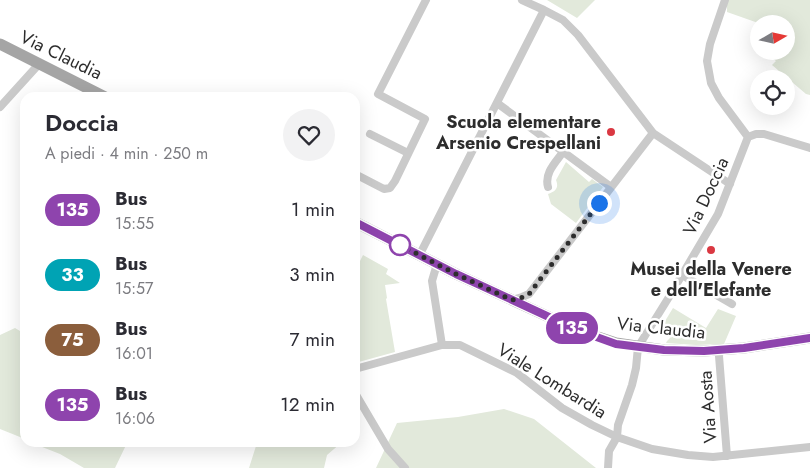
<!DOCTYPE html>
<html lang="it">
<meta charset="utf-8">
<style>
:root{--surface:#fff;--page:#f2f2f3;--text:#2b2b33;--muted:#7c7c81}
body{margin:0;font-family:Jost,sans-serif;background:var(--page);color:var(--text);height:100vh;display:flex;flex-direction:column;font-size:19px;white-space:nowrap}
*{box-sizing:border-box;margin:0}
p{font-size:16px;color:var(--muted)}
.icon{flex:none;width:28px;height:28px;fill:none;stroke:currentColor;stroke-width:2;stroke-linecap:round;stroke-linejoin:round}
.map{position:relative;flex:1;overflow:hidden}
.side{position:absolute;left:20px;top:92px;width:340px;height:355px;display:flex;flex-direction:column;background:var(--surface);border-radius:15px;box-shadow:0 5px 20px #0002}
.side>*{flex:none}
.badge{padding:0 10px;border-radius:16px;font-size:18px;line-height:32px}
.needle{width:32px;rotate:81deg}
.buttons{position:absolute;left:750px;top:15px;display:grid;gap:10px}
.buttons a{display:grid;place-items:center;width:45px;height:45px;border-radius:50%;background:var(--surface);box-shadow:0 5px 20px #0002;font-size:25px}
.you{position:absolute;width:25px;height:25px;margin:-12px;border:4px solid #fff;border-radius:50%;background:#1a73e8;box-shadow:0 0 0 8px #1a73e833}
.map>.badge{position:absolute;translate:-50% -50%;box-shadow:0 0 0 2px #fff}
.round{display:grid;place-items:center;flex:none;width:52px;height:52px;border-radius:26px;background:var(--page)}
.head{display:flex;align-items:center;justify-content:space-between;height:85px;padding:0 25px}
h1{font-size:24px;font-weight:600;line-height:38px}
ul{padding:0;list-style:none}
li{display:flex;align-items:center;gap:15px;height:65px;padding:0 25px}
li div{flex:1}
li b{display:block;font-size:19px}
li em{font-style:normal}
li .badge{min-width:55px;font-weight:700;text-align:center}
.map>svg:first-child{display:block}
</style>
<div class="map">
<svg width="810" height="468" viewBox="0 0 810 468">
<rect width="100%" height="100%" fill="#fff"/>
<!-- green -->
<path fill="#e2e9db" d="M547,0H595L577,18Z
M727,0H810V95L806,94L772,65L776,61L763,51H786V24H761L727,12Z
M566,162L589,182L592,179L603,187L576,223L551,204L548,194C556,191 559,188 556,180Z
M363,255L388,269L386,274L400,283L385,285L387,298L386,299L395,352L355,363V271Z
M673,308L706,328L718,309L736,316L724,344L696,345L666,343L667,341L670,338L671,332L667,327L662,326Z
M15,328L25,334V439L0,429V335Z
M504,409L534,419L596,468H376L397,423L458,417Z
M260,442H341V443L327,455L324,468H249L256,446Z
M32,443L127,442V443L115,468H84L60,454Z"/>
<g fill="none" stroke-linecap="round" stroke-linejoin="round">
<!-- minor -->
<path stroke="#cacaca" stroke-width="8" d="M725,0L710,44L707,61L711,83L719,98L748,137
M497,103L611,187
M0,107L39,64
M653,133L730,184
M370,134L408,153
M355,174L384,189L390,188L395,181L425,119L378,94L426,0
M548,187C544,173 556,162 563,152
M420,254L544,10L522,0
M437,264L432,281L442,345
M682,275L732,304
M512,300L522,297L529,294L653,133L578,35L563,20L544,10
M719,356L727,456
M355,369L442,345H460L517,373L562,408L592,425L617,437L652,449L688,455L713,457L810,447
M355,393L388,449L405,468
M608,468L609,451L617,437L618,425L632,385L636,368L638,347L669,297L718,214L748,137L756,134H764L810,148"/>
<!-- primary -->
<path stroke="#a5a5a5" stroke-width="11" d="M0,44L107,98
M355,222L456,274L577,330L616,343L664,350L704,351L744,348L810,338"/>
</g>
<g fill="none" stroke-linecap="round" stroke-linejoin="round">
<!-- line casing -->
<g stroke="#fff" stroke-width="11">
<path id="line" d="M355,222L456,274L521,304L577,330L616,344L664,350L704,351L744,348L810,338"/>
</g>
<!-- line -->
<use href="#line" stroke="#8e44ad" stroke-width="8"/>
<!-- walk -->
<path stroke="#2d2d2d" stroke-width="5" stroke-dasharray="0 9" d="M400,245L456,274L512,300C518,299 524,297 529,294L599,203"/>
</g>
<!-- markers -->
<g fill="#da3842" stroke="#fff" stroke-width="2">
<circle cx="611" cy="132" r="5"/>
<circle cx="711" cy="250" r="5"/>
</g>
<circle fill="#fff" stroke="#8e44ad" stroke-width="2.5" cx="400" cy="245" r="10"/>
<g text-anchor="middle" stroke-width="5" stroke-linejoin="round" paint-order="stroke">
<!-- street labels -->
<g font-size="18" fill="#2d2d2d" stroke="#fff">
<text transform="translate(61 55) rotate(26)" y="6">Via Claudia</text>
<text transform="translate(706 196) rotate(-65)" y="6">Via Doccia</text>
<text transform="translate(661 328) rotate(6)" y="6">Via Claudia</text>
<text transform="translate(552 381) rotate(32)" y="6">Viale Lombardia</text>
<text transform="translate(708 407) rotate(-94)" y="6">Via Aosta</text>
</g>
<!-- poi labels -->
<g font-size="18" font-weight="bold" fill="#2d2d2d" stroke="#fff" text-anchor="end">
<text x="601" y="128">Scuola elementare<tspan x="601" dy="21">Arsenio Crespellani</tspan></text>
<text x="711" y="275" text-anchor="middle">Musei della Venere<tspan x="711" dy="21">e dell'Elefante</tspan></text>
</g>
</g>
</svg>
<div class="buttons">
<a><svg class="needle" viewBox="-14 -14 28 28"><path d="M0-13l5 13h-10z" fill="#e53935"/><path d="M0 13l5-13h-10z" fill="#7c7c81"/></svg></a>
<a><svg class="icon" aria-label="locate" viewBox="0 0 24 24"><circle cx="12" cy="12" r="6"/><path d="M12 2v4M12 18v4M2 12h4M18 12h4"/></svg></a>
</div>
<div class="you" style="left:599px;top:203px"></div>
<b class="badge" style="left:572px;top:328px;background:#8e44ad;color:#fff">135</b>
<section class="side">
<div class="head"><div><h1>Doccia</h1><p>A piedi · 4 min · 250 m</p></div><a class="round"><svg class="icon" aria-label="heart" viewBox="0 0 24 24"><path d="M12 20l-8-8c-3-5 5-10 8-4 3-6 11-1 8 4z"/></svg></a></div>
<ul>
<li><span class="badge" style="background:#8e44ad;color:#fff">135</span><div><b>Bus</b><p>15:55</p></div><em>1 min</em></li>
<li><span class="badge" style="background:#00a3b4;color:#fff">33</span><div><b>Bus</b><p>15:57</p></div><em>3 min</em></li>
<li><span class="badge" style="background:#8b5e3c;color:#fff">75</span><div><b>Bus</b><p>16:01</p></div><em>7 min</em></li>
<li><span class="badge" style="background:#8e44ad;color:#fff">135</span><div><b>Bus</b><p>16:06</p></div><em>12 min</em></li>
</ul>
</section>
</div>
